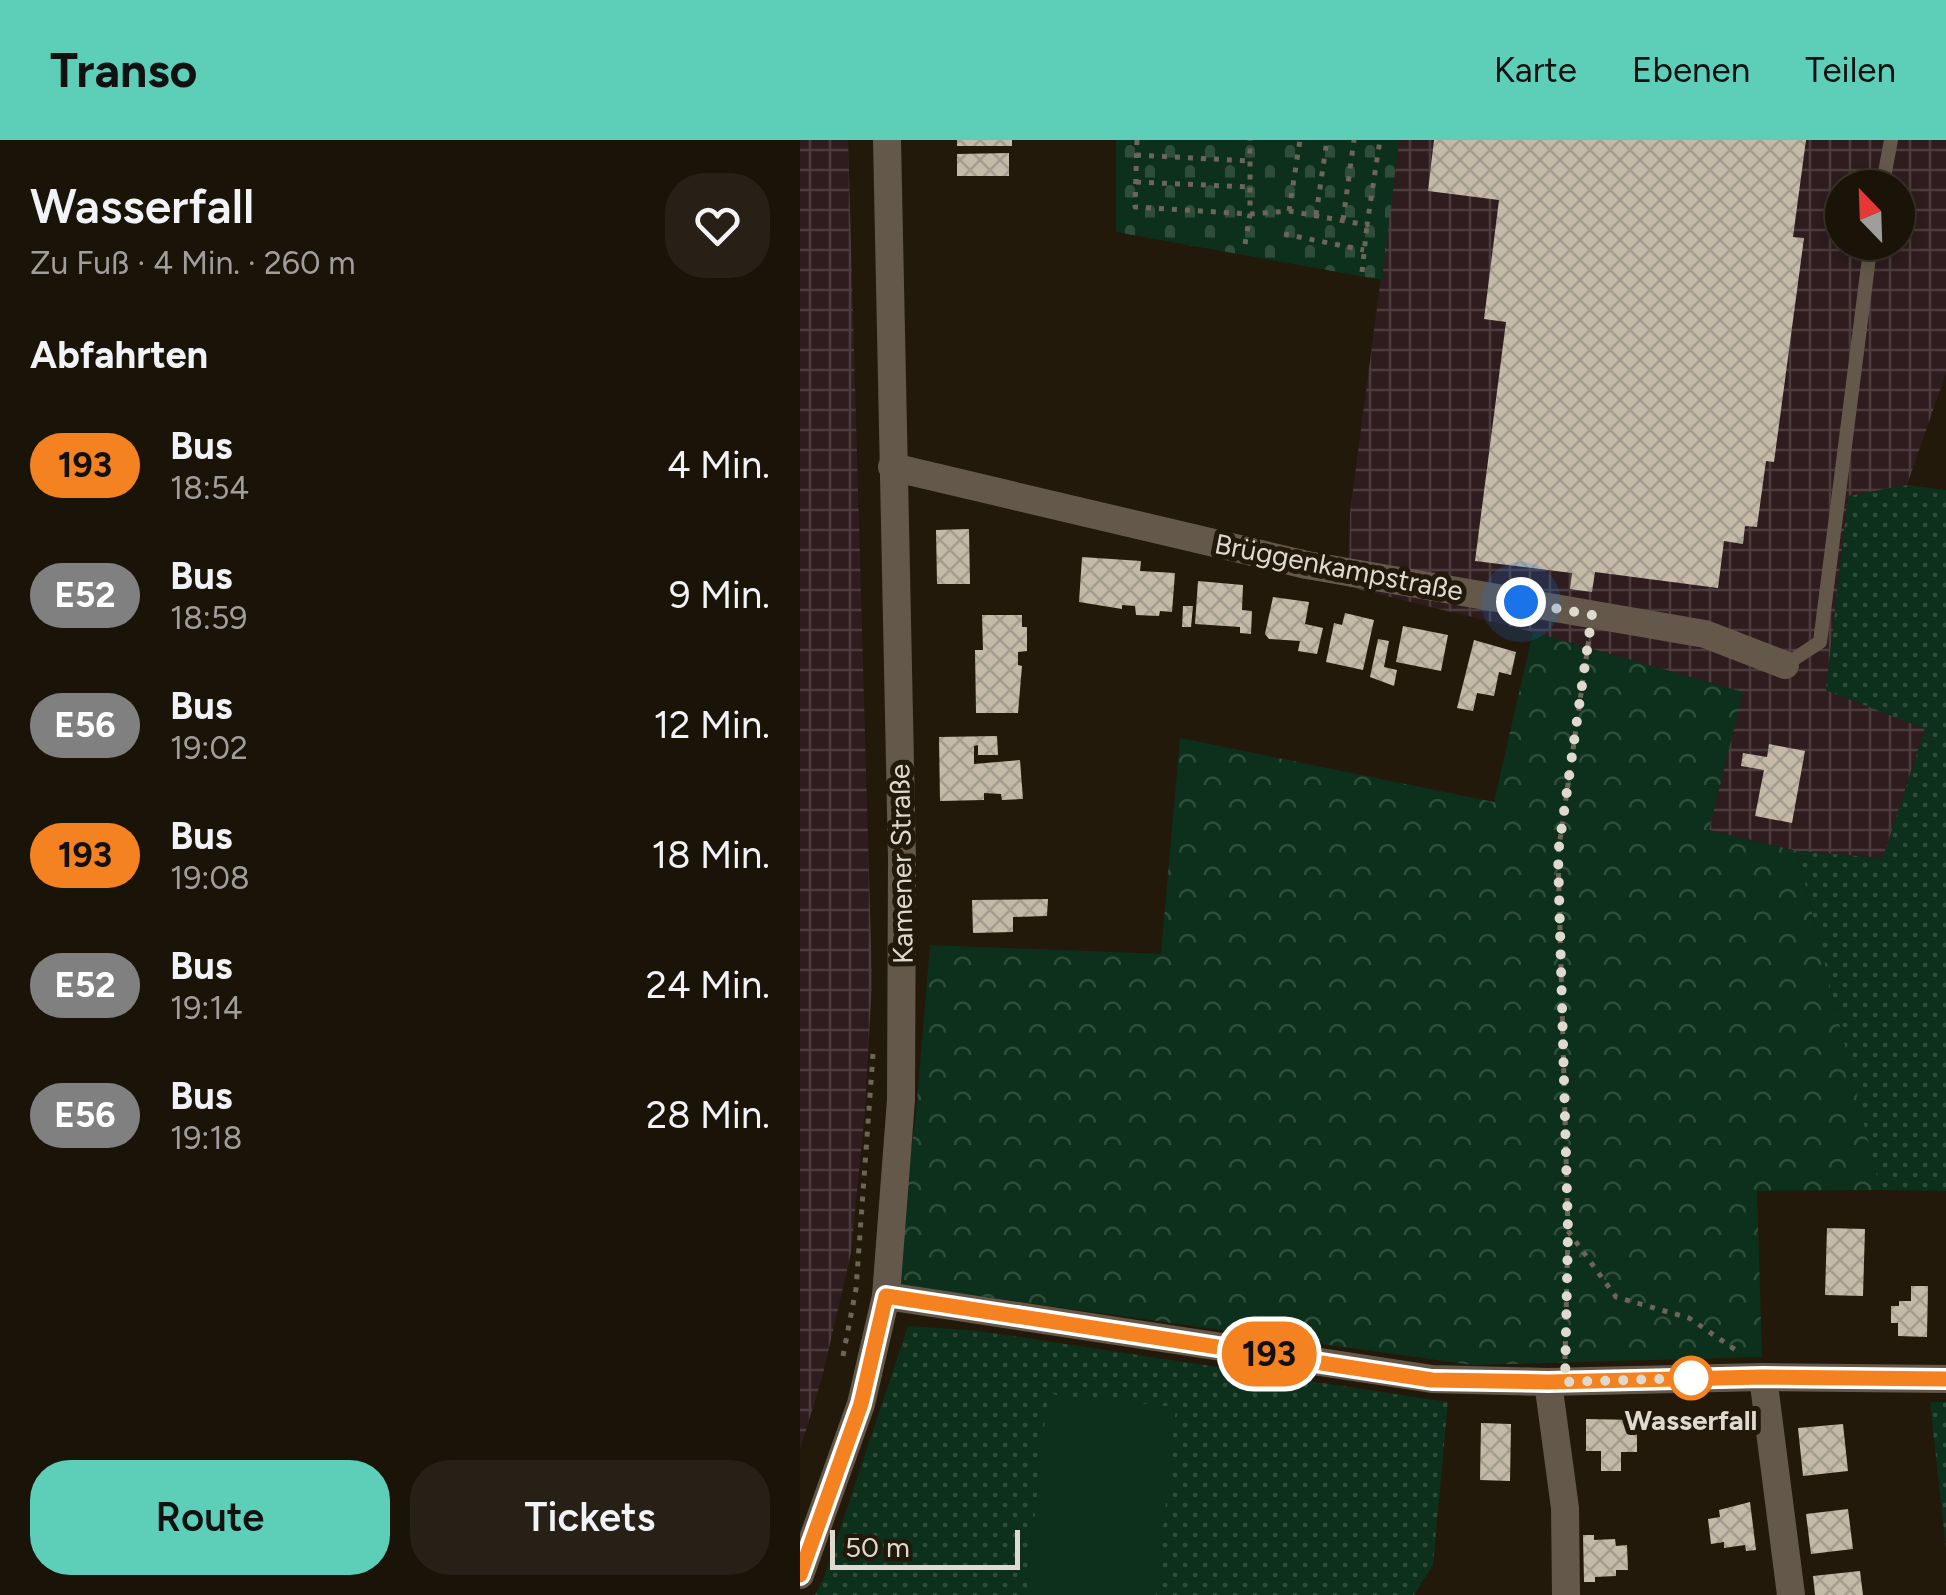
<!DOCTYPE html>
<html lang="de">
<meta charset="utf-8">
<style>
:root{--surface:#1a1308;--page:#272016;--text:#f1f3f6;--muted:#9f9e9c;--line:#383229;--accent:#5dceb8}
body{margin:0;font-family:Figtree,sans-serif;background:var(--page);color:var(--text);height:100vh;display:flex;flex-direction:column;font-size:38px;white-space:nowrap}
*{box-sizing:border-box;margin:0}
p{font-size:32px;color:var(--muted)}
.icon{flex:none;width:55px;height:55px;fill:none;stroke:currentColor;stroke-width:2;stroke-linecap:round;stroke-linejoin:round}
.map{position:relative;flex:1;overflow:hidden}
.side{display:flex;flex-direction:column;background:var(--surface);width:800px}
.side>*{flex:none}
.badge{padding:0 20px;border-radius:32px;font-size:35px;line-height:65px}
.needle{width:65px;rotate:337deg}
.fabs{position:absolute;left:1025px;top:30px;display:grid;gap:20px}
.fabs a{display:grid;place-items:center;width:90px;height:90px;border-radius:50%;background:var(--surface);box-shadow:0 5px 15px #0003,0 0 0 2px var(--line);font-size:50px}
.scale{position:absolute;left:30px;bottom:25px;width:190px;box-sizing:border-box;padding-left:10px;border:5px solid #dfd9d0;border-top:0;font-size:28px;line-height:35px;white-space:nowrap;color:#dfd9d0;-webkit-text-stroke:8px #22190b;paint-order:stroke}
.you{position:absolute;width:50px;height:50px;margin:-25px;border:8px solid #fff;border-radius:50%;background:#1a73e8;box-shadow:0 0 0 15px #1a73e833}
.map>.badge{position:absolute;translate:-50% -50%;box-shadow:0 0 0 5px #fff}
h2{padding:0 30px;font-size:38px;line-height:90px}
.round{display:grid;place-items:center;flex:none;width:105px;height:105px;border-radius:40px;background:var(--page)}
.summary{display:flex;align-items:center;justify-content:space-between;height:170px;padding:0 30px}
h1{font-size:48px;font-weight:600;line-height:75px}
.button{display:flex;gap:20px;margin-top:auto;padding:20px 30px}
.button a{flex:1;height:115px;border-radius:40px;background:var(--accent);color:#111;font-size:40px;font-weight:600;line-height:115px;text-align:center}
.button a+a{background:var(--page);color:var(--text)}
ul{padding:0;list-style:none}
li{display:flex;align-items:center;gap:30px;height:130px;padding:0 30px}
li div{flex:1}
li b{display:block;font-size:38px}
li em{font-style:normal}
li .badge{min-width:110px;font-weight:700;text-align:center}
header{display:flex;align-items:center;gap:60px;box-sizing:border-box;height:140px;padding:0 50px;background:var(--accent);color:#111}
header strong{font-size:48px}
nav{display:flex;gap:55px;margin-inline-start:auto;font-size:35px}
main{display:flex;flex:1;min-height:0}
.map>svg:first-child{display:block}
</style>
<header>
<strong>Transo</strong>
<nav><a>Karte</a><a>Ebenen</a><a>Teilen</a></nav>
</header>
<main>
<section class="side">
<div class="summary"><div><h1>Wasserfall</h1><p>Zu Fuß · 4 Min. · 260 m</p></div><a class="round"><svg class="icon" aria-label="heart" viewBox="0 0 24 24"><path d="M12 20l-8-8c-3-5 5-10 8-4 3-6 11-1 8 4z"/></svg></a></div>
<h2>Abfahrten</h2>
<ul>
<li><span class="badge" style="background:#f58220;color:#111">193</span><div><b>Bus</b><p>18:54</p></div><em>4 Min.</em></li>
<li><span class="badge" style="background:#808080;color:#fff">E52</span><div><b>Bus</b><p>18:59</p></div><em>9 Min.</em></li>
<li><span class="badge" style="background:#808080;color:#fff">E56</span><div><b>Bus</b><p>19:02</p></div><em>12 Min.</em></li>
<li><span class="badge" style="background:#f58220;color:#111">193</span><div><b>Bus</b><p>19:08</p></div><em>18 Min.</em></li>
<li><span class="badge" style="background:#808080;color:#fff">E52</span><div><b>Bus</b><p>19:14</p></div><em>24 Min.</em></li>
<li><span class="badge" style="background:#808080;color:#fff">E56</span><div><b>Bus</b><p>19:18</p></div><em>28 Min.</em></li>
</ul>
<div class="button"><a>Route</a><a>Tickets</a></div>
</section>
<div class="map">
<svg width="1146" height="1455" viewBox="0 0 1146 1455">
<defs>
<pattern id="industrial-grid" width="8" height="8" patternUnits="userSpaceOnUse" patternTransform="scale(2.5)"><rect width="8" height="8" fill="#2e1c1e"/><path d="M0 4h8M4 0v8" fill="none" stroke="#4c3c3e"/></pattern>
<pattern id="green-dots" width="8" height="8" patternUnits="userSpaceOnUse" patternTransform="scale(2.5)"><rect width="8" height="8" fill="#0c301b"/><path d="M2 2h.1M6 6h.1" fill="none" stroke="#2f4d3b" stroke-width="1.8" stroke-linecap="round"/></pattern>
<pattern id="forest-crowns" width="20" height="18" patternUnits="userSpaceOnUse" patternTransform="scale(2.5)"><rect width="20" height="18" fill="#0c301b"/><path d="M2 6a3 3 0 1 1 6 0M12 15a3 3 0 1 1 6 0" fill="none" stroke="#2f4d3b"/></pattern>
<pattern id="cemetery-stones" width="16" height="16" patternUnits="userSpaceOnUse" patternTransform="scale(2.5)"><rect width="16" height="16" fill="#0c301b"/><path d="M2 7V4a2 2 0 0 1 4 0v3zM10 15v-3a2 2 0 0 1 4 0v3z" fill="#2f4d3b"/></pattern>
<pattern id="building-cross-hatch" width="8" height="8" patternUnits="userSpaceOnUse" patternTransform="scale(2.5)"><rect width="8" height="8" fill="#c5baa8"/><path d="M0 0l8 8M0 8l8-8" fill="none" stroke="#a49c8e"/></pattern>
</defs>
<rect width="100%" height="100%" fill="#22190b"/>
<!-- industrial -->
<path fill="url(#industrial-grid)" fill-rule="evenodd" d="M0,0H48L72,841L65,970L51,1113L22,1238L0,1309Z
M599,0H1146V233L1107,345L1048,356L1026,550L1125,588L1083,718L997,711L909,690L942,552L733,492L549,447L550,373ZM1042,48H1098V102H1042Z"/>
<!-- green -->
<path fill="url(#green-dots)" d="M1107,345L1146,350V1051L1080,1050L997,711L1083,718L1125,589L1026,550L1048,356Z
M108,1186L179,1191L648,1262L633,1425L614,1455H15L24,1437Z
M1130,1262H1146V1409Z"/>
<!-- forest -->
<path fill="url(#forest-crowns)" d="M733,492L943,552L909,690L997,711L1080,1050L957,1051L962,1217L673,1225L93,1144L116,973L130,805L361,814L380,598L694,662Z"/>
<!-- cemetery -->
<path fill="url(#cemetery-stones)" d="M316,0H599L582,140L316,92Z"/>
<!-- pitch -->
<path fill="#0c301b" d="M248,1254L376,1267L356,1455H226Z"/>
<!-- building -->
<path fill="url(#building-cross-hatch)" d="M157,0H212V6H157Z
M634,0H1006L993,97L1004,98L974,322L966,321L957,387L945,386L943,404L924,401L918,448L795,432L792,452L770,449L772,433L675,421L706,182L684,179L699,60L628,51Z
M209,13V36H157V14Z
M169,389L170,444H137L136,390Z
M282,417L341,421L340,431L375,433L372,472L360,471L359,476L336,475L335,466L322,465V469L279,462Z
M398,441L443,445L442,470L452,471L451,494L440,493V487L395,484Z
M473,457L509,462L505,484L523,488L517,514L498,511L500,501L469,499L465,494Z
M383,466H393L391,487H382Z
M545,473L574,480L563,530L526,522L534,483L542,485Z
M182,475H222V487H227V511L218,512V525L222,526L218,573H176L175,510H183Z
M603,486L648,495L641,531L596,522Z
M578,499L589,501L584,527L597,530L594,546L570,537Z
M674,500L716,512L711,535L699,532L694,556L677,553L673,571L657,568Z
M197,596L198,615H178V605L174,606V624L220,620L223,659L202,660L201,654L184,653V660L140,661L139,597Z
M969,604L1005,611L992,683L955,676L964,630L941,626L943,613L967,617Z
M248,759L247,776L213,777V792L173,793L172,760Z
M1027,1088L1065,1089L1063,1156L1025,1155Z
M1111,1146H1128L1127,1197L1098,1196V1183H1091V1166H1099V1161H1111Z
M786,1279L837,1280V1312H821V1331H801V1311H786Z
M681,1283L711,1284L710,1341L680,1340Z
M1043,1284L1048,1331L1003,1336L998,1288Z
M950,1362L956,1410L946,1411L945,1405L924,1408V1402L911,1404L908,1379L920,1377L919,1370Z
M1048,1369L1053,1409L1011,1414L1006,1374Z
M783,1395H794V1400L815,1399L816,1406L827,1405L828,1430H816V1436L795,1437V1442H784Z
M1060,1431L1063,1455H1015L1013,1436Z"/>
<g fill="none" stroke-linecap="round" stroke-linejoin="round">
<!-- path -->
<path stroke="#6d6559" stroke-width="5" stroke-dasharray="5 8" stroke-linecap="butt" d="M337,0L335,67L450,74L489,71L567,85L580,0
M336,15L450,21
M336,42L450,47
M489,71L500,0
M516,75L527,0
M543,80L554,0
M484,94L564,110
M445,104L450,74V0
M562,132L567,85
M768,1091L816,1157L889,1178L940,1213
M43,1216L56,1149L73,914
M765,1219L768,1091L758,714L789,498"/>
<!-- service -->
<path stroke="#635849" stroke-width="14" d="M1082,48L1091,0
M985,525L1020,502L1071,102"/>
<!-- minor -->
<path stroke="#635849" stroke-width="28" d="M92,327L507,425L905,494L985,525
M963,1237L991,1455
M748,1242L765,1368L766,1455"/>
<!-- tertiary -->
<path stroke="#635849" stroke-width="28" d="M86,1156L632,1239L748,1242L963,1237L1146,1239"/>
<!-- secondary -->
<path stroke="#635849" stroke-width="28" d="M0,1435L61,1264L86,1156L101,960L102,720L87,0"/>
</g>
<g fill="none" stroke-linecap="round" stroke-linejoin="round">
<!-- line casing -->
<g stroke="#fff" stroke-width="22">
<path id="line" d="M0,1435L61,1264L86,1156L632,1240L748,1242L963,1237L1146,1239"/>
</g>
<!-- line -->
<use href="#line" stroke="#f58220" stroke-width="15"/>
<!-- walk -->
<path stroke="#dfd9d0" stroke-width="10" stroke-dasharray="0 18" d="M721,462L792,475L758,714L768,1091L765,1242L891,1238"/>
</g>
<!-- markers -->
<circle fill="#fff" stroke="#f58220" stroke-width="5" cx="891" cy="1238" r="20"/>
<g text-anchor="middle" stroke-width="10" stroke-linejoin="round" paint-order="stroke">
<!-- street labels -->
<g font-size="28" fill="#dfd9d0" stroke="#22190b">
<text transform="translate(539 427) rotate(11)" y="10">Brüggenkampstraße</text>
<text transform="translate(101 724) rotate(-91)" y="10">Kamener Straße</text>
</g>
<!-- stop labels -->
<g font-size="28" font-weight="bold" fill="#dfd9d0" stroke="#22190b">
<text x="891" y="1290">Wasserfall</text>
</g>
</g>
</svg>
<div class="fabs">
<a><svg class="needle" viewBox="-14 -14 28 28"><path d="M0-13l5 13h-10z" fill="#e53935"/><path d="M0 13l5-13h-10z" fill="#9f9e9c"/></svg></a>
</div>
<div class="scale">50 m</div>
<div class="you" style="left:721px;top:462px"></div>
<b class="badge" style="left:469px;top:1214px;background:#f58220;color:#111">193</b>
</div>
</main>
